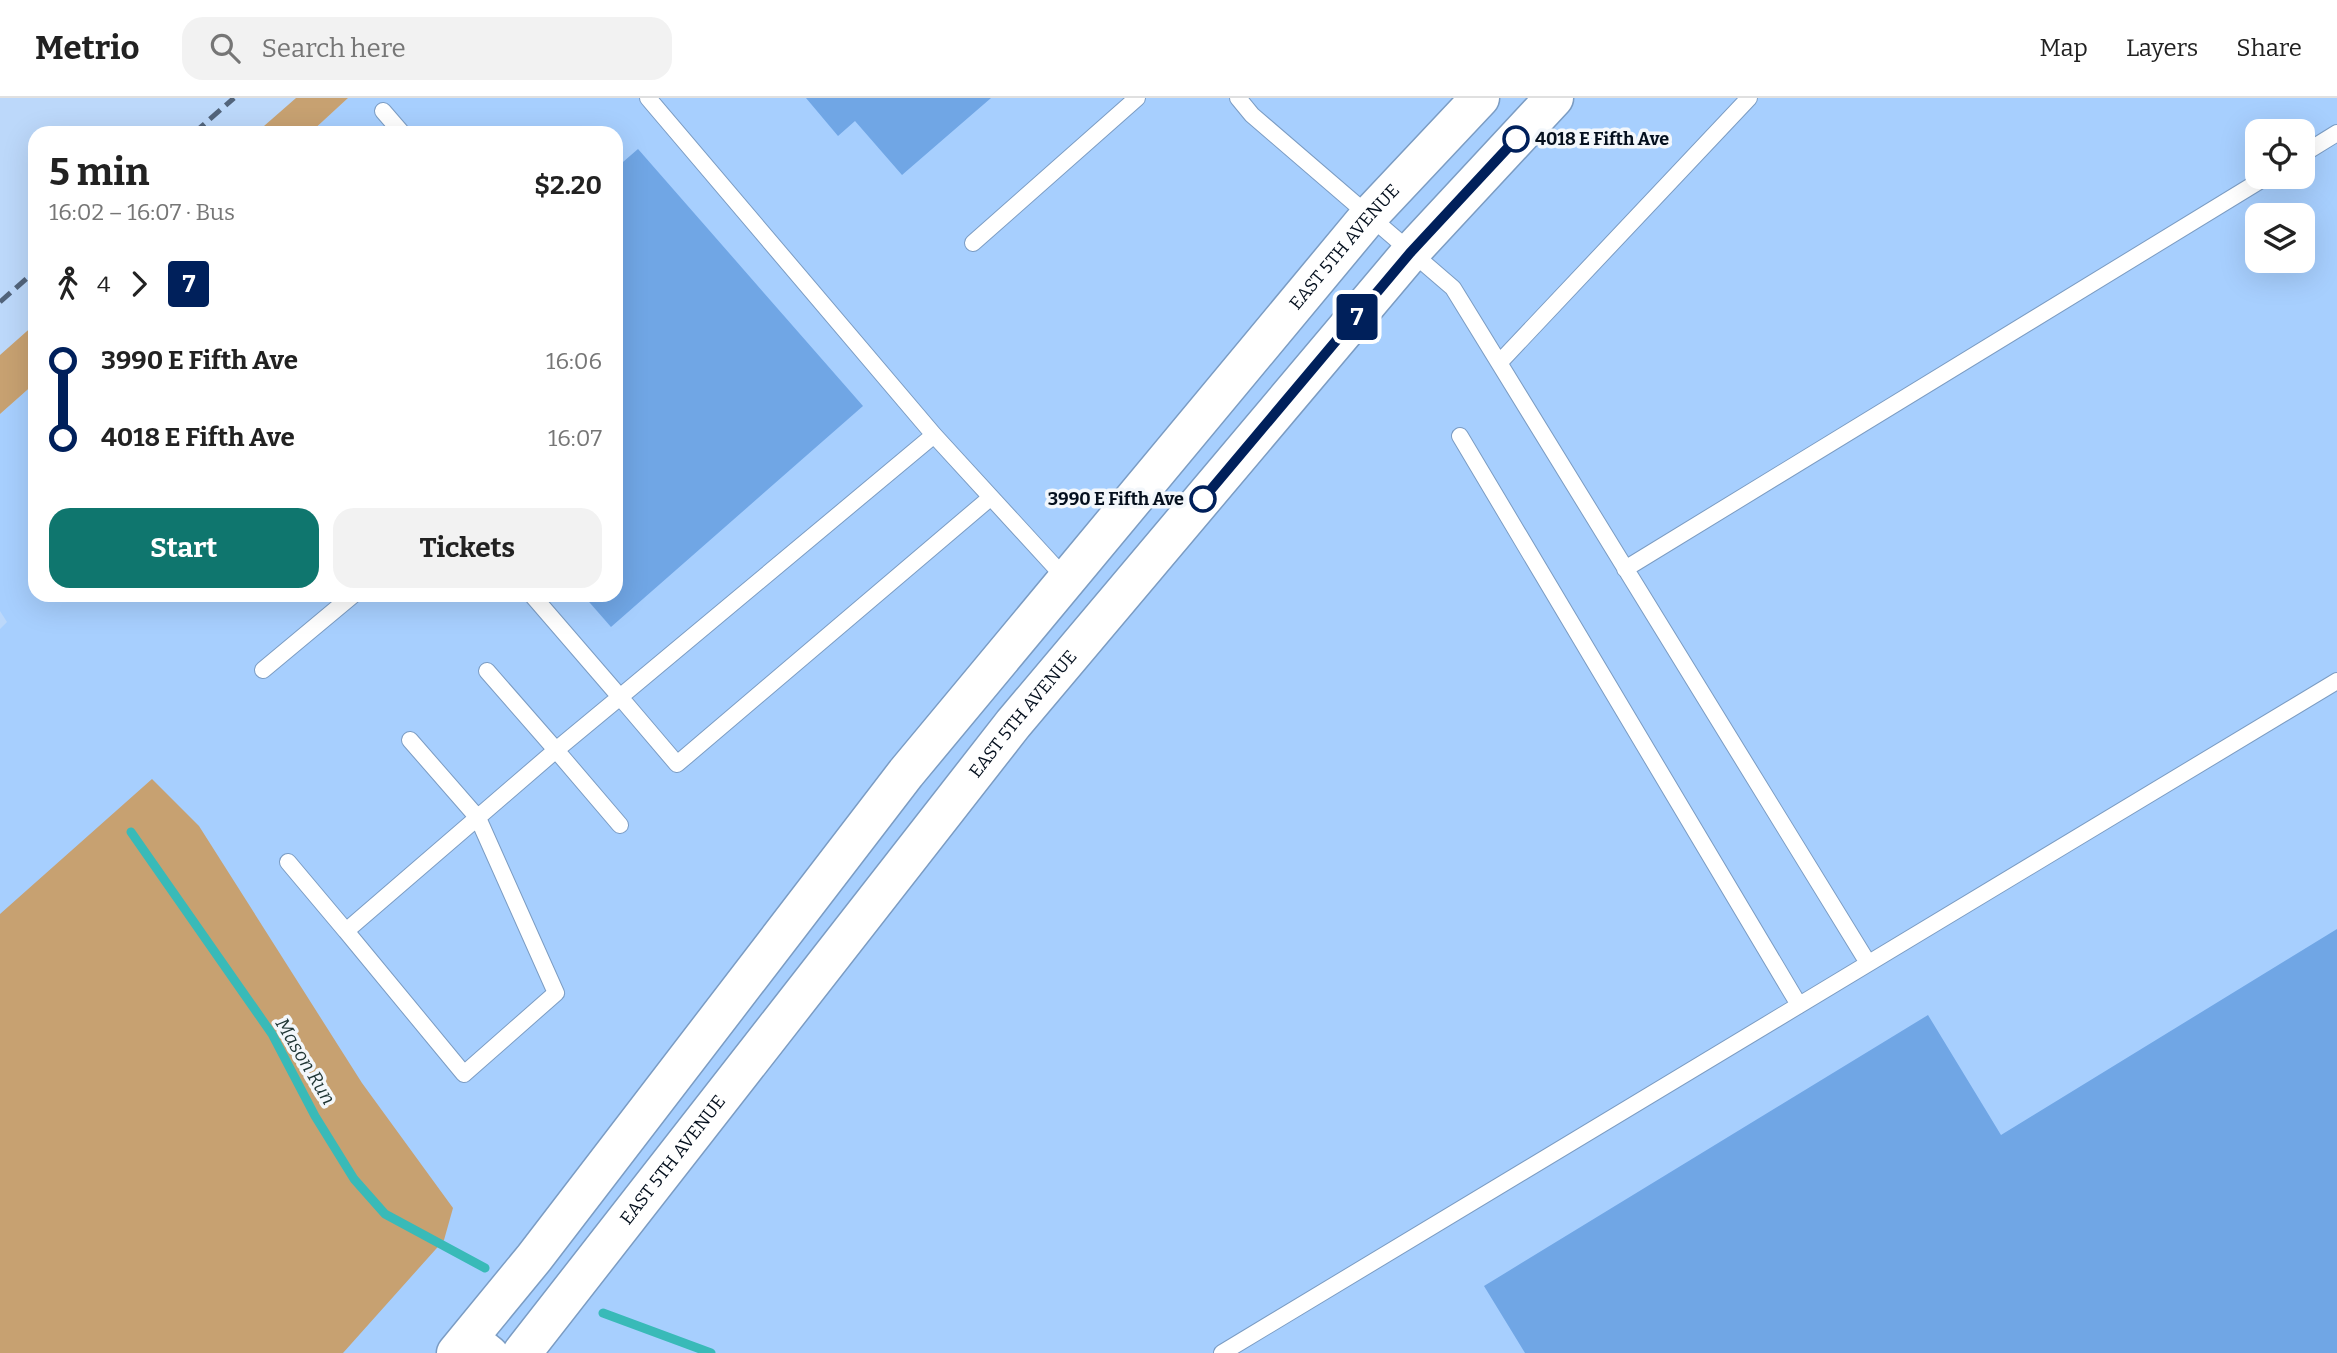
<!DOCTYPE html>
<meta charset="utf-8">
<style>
:root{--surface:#fff;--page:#f2f2f2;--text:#222;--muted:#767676;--line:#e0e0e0;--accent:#0f766e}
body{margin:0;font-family:Bitter,serif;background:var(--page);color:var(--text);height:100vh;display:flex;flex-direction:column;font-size:26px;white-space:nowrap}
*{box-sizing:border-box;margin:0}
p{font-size:23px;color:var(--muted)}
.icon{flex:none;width:38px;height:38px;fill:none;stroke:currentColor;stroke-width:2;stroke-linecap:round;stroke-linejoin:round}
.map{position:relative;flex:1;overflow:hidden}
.side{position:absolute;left:28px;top:28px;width:595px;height:476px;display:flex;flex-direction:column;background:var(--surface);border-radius:21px;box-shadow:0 7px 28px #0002}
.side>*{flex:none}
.badge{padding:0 14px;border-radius:5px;font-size:24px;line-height:46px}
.buttons{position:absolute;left:2245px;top:21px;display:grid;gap:14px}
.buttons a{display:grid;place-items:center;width:70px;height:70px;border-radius:14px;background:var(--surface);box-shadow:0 7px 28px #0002;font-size:35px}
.map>.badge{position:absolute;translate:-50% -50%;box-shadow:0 0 0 4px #fff}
.legs{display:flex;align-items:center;gap:10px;height:77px;padding:0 21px;font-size:23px}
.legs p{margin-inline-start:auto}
.headline{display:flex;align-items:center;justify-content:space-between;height:119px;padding:0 21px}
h1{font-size:38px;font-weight:700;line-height:52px}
.button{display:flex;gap:14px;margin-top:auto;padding:14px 21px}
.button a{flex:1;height:80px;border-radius:21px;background:var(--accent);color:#fff;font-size:28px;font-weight:700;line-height:80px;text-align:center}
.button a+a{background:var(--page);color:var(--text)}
ul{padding:0 21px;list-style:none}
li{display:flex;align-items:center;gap:24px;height:77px;font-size:26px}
li i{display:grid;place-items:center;width:10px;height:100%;margin:0 9px;background:currentColor}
li i::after{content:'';width:18px;height:18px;margin:-9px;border:5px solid;border-radius:50%;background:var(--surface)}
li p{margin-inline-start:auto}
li:first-child i{background:linear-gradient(#0000 50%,currentColor 0)}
li:last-child i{background:linear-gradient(currentColor 50%,#0000 0)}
header{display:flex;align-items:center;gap:42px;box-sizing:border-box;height:98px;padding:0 35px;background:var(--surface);border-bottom:2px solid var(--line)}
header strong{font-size:33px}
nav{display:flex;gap:38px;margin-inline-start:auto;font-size:24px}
.search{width:490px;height:63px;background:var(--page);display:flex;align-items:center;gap:18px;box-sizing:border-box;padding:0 24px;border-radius:21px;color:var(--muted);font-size:26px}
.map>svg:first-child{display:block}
</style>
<header>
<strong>Metrio</strong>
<div class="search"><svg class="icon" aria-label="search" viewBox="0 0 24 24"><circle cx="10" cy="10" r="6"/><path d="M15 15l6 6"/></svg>Search here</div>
<nav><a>Map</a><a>Layers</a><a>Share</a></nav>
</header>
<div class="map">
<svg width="2337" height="1255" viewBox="0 0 2337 1255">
<rect width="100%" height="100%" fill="#bcd8fa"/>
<!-- built -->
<path fill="#a7cffe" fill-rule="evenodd" d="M348,0H2337V1255H0V531L7,524L0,513V316L35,285V497H616V35H310ZM2258,33H2303V79H2258ZM2258,117H2303V163H2258Z"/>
<!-- green -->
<path fill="#c7a171" d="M296,0H348L310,35H256Z
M35,226V285L0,316V257Z
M152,681L199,728L362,985L453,1110L444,1142L343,1255H0V816Z"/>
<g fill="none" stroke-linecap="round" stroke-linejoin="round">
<!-- stream -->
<path stroke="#39bab8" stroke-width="9" d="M131,734L272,936L315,1018L354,1081L385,1116L485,1170
M603,1215L711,1255"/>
</g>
<!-- building -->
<path fill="#70a6e5" d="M806,0H991L902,77L855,23L838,38Z
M638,51L863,308L611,529L583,497H616V70Z
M2337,831V1255H1525L1484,1188L1928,917L2001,1037Z"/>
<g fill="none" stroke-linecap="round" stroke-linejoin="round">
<!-- service casing -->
<g stroke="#7b9cc3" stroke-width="18">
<path id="service" d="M648,0L934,337L1066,481
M1238,0L1252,17L1453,190L1868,865
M383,13L402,35
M2303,56L2337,35
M973,145L1137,0
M1499,265L1749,0
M934,337L620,599L677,666L990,400
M1460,338L1799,907
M1625,471L2266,79
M532,497L620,599L556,652L620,727
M263,572L353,497
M288,764L346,833L556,652L487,573
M346,833L464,976L556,895L478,720L410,642
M1222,1255L2337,583"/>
</g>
<!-- minor casing -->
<g stroke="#7b9cc3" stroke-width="36">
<path id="minor" d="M470,1238L491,1255"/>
</g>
<!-- primary casing -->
<g stroke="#7b9cc3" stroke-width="41">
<g id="primary">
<path id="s1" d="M456,1255L534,1160L906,675L1368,119L1480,0"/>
<path id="s2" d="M522,1255L1013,626L1410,155L1554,0"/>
</g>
</g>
<!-- service -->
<use href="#service" stroke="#fff" stroke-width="16"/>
<!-- minor -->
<use href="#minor" stroke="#fff" stroke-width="33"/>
<!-- primary -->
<use href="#primary" stroke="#fff" stroke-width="38"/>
<!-- rail -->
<path stroke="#52647b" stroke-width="5" stroke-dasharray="14 7" stroke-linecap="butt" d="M194,35L234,0
M0,204L35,173"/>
</g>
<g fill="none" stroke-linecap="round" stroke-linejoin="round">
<!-- line-1 casing -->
<g stroke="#fff" stroke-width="16">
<path id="line-1" d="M1203,401L1410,155L1516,41"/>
</g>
<!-- line-1 -->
<use href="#line-1" stroke="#00205b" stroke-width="10"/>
</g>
<!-- markers -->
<g fill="#fff" stroke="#00205b" stroke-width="3.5">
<circle cx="1516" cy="41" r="12"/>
<circle cx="1203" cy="401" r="12"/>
</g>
<g text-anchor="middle" stroke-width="7" stroke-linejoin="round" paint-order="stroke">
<!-- stop labels -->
<g font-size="18" font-weight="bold" fill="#05101e" stroke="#f3f7fb" text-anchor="start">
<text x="1535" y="47">4018 E Fifth Ave</text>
<text x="1184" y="407" text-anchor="end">3990 E Fifth Ave</text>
</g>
<!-- street labels -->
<g font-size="18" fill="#05101e" stroke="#f3f7fb">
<text dy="6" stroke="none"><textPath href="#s1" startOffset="1419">EAST 5TH AVENUE</textPath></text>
<text dy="6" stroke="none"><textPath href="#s2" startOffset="812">EAST 5TH AVENUE</textPath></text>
<text dy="6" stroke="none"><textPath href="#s2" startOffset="245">EAST 5TH AVENUE</textPath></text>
</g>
<!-- water labels -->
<g font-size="19" font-style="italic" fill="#1f3534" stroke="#f3f7fb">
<text transform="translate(306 963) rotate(59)" y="7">Mason Run</text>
</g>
</g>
</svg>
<div class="buttons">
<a><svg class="icon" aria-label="locate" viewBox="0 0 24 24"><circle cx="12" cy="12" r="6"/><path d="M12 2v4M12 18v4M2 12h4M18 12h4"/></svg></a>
<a><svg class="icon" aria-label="layers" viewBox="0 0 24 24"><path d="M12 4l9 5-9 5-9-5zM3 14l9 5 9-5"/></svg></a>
</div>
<b class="badge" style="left:1357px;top:219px;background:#00205b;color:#fff">7</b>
<section class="side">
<div class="headline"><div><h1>5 min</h1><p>16:02 – 16:07 · Bus</p></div><b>$2.20</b></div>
<div class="legs"><svg class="icon" aria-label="walk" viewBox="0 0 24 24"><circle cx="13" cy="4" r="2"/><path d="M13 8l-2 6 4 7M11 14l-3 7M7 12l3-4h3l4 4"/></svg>4<svg class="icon" aria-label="forward" viewBox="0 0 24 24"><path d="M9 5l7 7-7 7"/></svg><b class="badge" style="background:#00205b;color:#fff">7</b></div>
<ul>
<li><i style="color:#00205b"></i><b>3990 E Fifth Ave</b><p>16:06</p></li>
<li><i style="color:#00205b"></i><b>4018 E Fifth Ave</b><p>16:07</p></li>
</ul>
<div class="button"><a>Start</a><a>Tickets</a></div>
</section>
</div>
